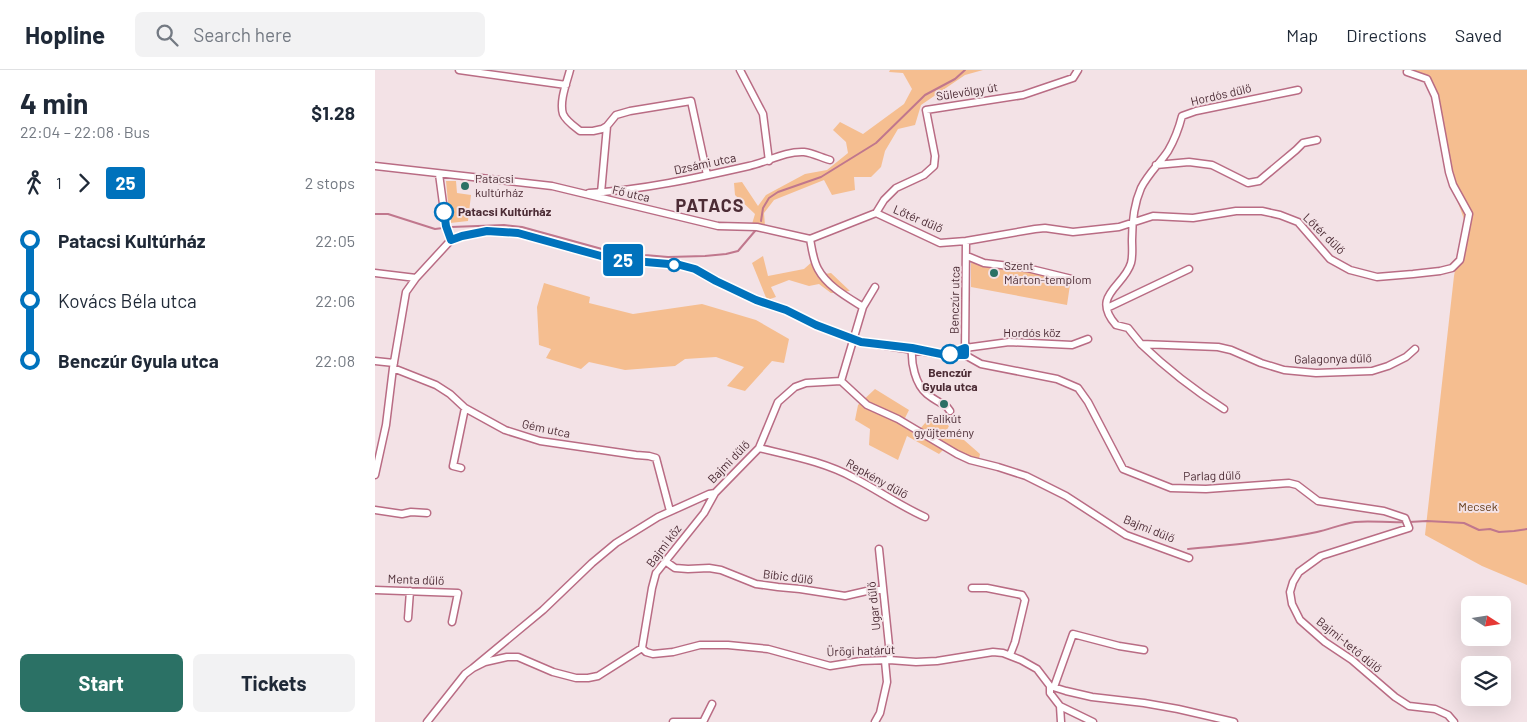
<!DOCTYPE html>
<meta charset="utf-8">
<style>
:root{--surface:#fff;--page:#f2f2f3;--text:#1f2937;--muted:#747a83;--line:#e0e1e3;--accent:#2b7165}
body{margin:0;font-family:Barlow,sans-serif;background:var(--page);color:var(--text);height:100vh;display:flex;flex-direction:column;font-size:19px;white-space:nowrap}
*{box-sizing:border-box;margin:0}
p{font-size:16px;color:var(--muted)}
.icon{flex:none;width:28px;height:28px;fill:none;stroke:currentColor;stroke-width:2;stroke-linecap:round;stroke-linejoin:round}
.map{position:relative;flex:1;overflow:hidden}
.sheet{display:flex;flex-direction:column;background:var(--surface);width:375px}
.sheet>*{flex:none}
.badge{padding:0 10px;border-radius:4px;font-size:18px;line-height:32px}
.needle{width:32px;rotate:102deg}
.buttons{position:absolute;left:1086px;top:526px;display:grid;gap:10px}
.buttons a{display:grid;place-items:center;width:50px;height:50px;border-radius:8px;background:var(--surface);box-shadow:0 5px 20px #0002;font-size:25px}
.map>.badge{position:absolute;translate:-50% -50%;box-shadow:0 0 0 2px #fff}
.legs{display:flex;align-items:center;gap:8px;height:55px;padding:0 20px;font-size:16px}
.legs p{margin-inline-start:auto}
.summary{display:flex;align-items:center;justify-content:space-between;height:85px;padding:0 20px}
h1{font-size:28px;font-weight:700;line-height:38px}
.primary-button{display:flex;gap:10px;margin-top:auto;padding:10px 20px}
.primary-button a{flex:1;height:58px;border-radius:8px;background:var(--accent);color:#fff;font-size:20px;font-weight:700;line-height:58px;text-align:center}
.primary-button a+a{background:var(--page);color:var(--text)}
ul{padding:0 20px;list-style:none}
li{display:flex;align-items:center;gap:18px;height:60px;font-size:19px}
li i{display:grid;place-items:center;width:8px;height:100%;margin:0 6px;background:currentColor}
li i::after{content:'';width:12px;height:12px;margin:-6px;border:4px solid;border-radius:50%;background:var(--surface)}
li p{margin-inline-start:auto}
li:first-child i{background:linear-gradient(#0000 50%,currentColor 0)}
li:last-child i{background:linear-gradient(currentColor 50%,#0000 0)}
header{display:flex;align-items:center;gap:30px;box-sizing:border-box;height:70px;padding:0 25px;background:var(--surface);border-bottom:1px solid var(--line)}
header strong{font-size:24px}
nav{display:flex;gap:28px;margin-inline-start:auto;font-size:18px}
.search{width:350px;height:45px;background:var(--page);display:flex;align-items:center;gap:12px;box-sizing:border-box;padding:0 18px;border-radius:8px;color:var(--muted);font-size:19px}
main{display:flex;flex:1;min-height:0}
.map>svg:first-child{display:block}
</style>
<header>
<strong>Hopline</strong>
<div class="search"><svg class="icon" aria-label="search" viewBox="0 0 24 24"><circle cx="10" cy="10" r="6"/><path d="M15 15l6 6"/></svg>Search here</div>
<nav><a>Map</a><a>Directions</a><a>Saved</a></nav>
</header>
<main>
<section class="sheet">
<div class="summary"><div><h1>4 min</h1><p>22:04 – 22:08 · Bus</p></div><b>$1.28</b></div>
<div class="legs"><svg class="icon" aria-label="walk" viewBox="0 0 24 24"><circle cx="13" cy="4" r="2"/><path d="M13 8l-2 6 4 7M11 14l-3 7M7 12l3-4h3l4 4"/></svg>1<svg class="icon" aria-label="forward" viewBox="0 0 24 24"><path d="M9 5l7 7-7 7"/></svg><b class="badge" style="background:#0072bc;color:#fff">25</b><p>2 stops</p></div>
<ul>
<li><i style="color:#0072bc"></i><b>Patacsi Kultúrház</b><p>22:05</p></li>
<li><i style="color:#0072bc"></i><span>Kovács Béla utca</span><p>22:06</p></li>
<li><i style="color:#0072bc"></i><b>Benczúr Gyula utca</b><p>22:08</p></li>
</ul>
<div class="primary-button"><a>Start</a><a>Tickets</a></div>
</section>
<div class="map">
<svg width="1152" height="652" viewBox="0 0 1152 652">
<rect width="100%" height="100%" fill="#f3e2e6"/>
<!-- green -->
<path fill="#f5be90" d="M515,0H608L590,5L546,35L540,55L523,59L510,81L506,97L496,107H479L480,120L457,125L449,110L399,130L389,143L390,156L377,154L380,144L360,125L359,113L367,112L383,136L391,125L430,104L452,100L473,83L471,72L458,60L465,52L488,64L529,34L537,19L528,3L514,2Z
M1026,0H1152V515L1107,496L1050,465L1079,206L1089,149L1072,103L1057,11Z
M71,111H81L82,123L96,125L93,151L75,153Z
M442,182L445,198L450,204L456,203L475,221L456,223L444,214L434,216L414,210L396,217L401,227L392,230L377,193L388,186L393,206L429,199L438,191L436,185Z
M596,193L628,194L696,208L692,235L596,217Z
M169,213L215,227L214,233L258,244L327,234L381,250L414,269L409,293L397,291L370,321L352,316L369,297L341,287L310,289L300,296L250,300L214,292L206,299L171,288L176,279L164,275L162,237Z
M500,319L534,340L529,350L544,360L558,344L574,356L568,367L589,370L605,384L604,389L568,380L564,384L532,366L523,390L494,375L495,359L480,350L483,335Z"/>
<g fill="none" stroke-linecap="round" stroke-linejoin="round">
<!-- stream -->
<path stroke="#c0778d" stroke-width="2" d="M0,144H13L60,159L68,158
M386,151L388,138L394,128L403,122L446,107L501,73L550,25L580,9L590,0
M76,157L129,155L147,157L227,179L270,185L293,187L330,186L351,184L363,181L380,161
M1034,452L1052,451L1089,453L1104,460L1115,459L1124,462L1139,461L1152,459
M813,479C856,475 900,471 942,462C955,459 967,454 980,452C996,450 1012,453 1029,452"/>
<!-- minor casing -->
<g stroke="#b96c84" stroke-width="9">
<path id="minor" d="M84,0L191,15
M195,0C192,12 184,31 188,44C191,51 200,57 205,61H218L227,59L232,56L241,45L255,41L316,31L332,105
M365,0L388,44L394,91
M923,20L821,41L807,46C804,58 800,69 793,81C785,93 773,104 766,118C759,134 757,153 757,170C757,177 758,186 756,193C749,217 715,225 741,255L753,258L766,274L843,277L856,280L886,293L909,300L941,303L997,301L1013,296L1031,287L1040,279
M781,95L814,92L837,95L873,113L884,111L921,80L928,73L942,70
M0,96L177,116L343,156L382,157L435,169L501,143
M64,104L71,156L76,170
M214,123C268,120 321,108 374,96C392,92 410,81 429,82C438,83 447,88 455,90
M226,123L232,56
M501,143L565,173L591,171L660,159L670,158L698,162L744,157L778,146L818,148L861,141H887L905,145L923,152L955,189L975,200L1002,207L1038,204L1065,201L1077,198L1085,190L1094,144L1078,115L1074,102L1060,26L1052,9L1032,2
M501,143L509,130L521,118L549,105L559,96L560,86L551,40L648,25L698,8L703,0
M435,169C437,179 438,190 443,199C452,216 472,227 488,237
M591,171L590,285L606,294L682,309L703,318L713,332L748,399L796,418L831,419L914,413L922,415L943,431L1009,441L1030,448L1034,458L946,486L924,502L918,512L915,522L917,534L925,550L950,572L977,590L1020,627L1034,636L1060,639L1073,645L1079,652
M592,186L609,193L652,198L697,209
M0,203L41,208
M732,238L814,199
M766,274C791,298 819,320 849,339
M537,279C536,293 540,314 552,324C558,329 566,333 572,337L575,341
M577,283L590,278L634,272L697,275L713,269
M0,291L19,293
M18,298L61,315L75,324L90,338L130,360L165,371L261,385L274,386L281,388L295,441
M466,311L488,237L500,217
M384,378C417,386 450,392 479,408C503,420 525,436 550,447
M86,398L78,396L90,338
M0,405L11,355L18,298L31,222L41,208L76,170L87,166L112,161L143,163L226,186L248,190L305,195L320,199L341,211L381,230L411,240L441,255L486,272L571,285H590
M0,440L27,444L36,442L52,443
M504,479L515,585L514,590
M290,491L300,498L313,499L334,498L346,500L381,514L403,517L425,519L470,526L496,520H508
M597,518H612L647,525L650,530L640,572L635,585
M0,520L83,523L77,552
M33,548L35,521
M267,578L277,518L281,503L329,443L340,423
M98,598L168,540L217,493L241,473L283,447L334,424L340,423L384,378L403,332L420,317L431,313L466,311L492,335L523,349L582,384L595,390L623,397L651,406L691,426L751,465L814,488
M675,616V623L685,636L718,652
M679,617L698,564L744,576L769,580
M685,636L686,652
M52,652L90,604L98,598L110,592L132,587H143L178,602L201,608H213L223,606L267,578L271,582L278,584L298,582L325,575H353L393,579L455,596L486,591L514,590L541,592L562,591L618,582L628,583L646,590L662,599L675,616L691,621L717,627L769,633L803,639L859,652
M298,652H328L337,634
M500,652L505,643L512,612L510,591"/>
</g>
<!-- minor -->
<use href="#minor" stroke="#fff" stroke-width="6"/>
</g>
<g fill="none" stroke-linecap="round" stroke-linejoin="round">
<!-- line-1 casing -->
<g stroke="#fff" stroke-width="11">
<path id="line-1" d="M69,142L71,156L76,170L87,166L112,161L143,163L226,186L248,190L305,195L320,199L341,211L381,230L411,240L441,255L486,272L537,278L571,285H590V278L575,284"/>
</g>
<!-- line-1 -->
<use href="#line-1" stroke="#0072bc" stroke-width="8"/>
</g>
<!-- markers -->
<g fill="#2b7165" stroke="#f3e2e6" stroke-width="2">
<circle cx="90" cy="116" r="5"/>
<circle cx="619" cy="203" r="5"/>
<circle cx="569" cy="334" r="5"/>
</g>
<g fill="#fff" stroke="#0072bc" stroke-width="2.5">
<circle cx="69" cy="142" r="9"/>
<circle cx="299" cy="195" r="6"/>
<circle cx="575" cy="284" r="9"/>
</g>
<g text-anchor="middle" stroke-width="4" stroke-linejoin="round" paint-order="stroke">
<!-- street labels -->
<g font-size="12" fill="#4c2c35" stroke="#f3e2e6">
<text transform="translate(592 22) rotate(-9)" y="4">Sülevölgy út</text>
<text transform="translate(846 25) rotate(-13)" y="4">Hordós dűlő</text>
<text transform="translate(330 94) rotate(-12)" y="4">Dzsámi utca</text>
<text transform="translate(256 124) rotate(13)" y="4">Fő utca</text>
<text transform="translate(543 149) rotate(23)" y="4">Lőtér dűlő</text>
<text transform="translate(949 164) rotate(44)" y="4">Lőtér dűlő</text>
<text transform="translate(580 230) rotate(-89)" y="4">Benczúr utca</text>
<text x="657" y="267">Hordós köz</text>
<text transform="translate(958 289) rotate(-1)" y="4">Galagonya dűlő</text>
<text transform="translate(171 359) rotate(12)" y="4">Gém utca</text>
<text transform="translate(354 392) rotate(-46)" y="4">Bajmi dűlő</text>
<text transform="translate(837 406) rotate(-1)" y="4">Parlag dűlő</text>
<text transform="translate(502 409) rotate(29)" y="4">Repkény dűlő</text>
<text transform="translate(774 459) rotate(22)" y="4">Bajmi dűlő</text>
<text transform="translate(289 476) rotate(-53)" y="4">Bajmi köz</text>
<text transform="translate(413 507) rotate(7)" y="4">Bíbic dűlő</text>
<text transform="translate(41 510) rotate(2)" y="4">Menta dűlő</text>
<text transform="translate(499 536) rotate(-96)" y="4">Ugar dűlő</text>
<text transform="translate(974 575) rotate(39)" y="4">Bajmi-tető dűlő</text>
<text transform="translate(486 581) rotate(-2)" y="4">Ürögi határút</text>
</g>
<!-- poi labels -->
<g font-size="12" fill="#4c2c35" stroke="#f3e2e6" text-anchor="start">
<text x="100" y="113">Patacsi<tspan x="100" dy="14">kultúrház</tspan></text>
<text x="629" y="200">Szent<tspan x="629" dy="14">Márton-templom</tspan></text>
<text x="569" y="353" text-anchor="middle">Falikút<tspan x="569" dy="14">gyűjtemény</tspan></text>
</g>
<!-- stop labels -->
<g font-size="12" font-weight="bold" fill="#4c2c35" stroke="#f3e2e6" text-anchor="start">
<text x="83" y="146">Patacsi Kultúrház</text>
<text x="575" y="307" text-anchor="middle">Benczúr<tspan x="575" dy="14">Gyula utca</tspan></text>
</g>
<!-- park labels -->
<g font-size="12" fill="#623a16" stroke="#f3e2e6">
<text x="1103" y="441">Mecsek</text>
</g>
<!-- district labels -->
<g font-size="18" font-weight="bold" letter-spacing="1" fill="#4c2c35" stroke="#f3e2e6">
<text x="335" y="142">PATACS</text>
</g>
</g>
</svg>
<div class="buttons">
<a><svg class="needle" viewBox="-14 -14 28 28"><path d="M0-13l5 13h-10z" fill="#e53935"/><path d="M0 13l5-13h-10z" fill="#747a83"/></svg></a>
<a><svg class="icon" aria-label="layers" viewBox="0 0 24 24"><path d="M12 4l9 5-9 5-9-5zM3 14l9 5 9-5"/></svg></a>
</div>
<b class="badge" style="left:248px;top:190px;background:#0072bc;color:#fff">25</b>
</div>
</main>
